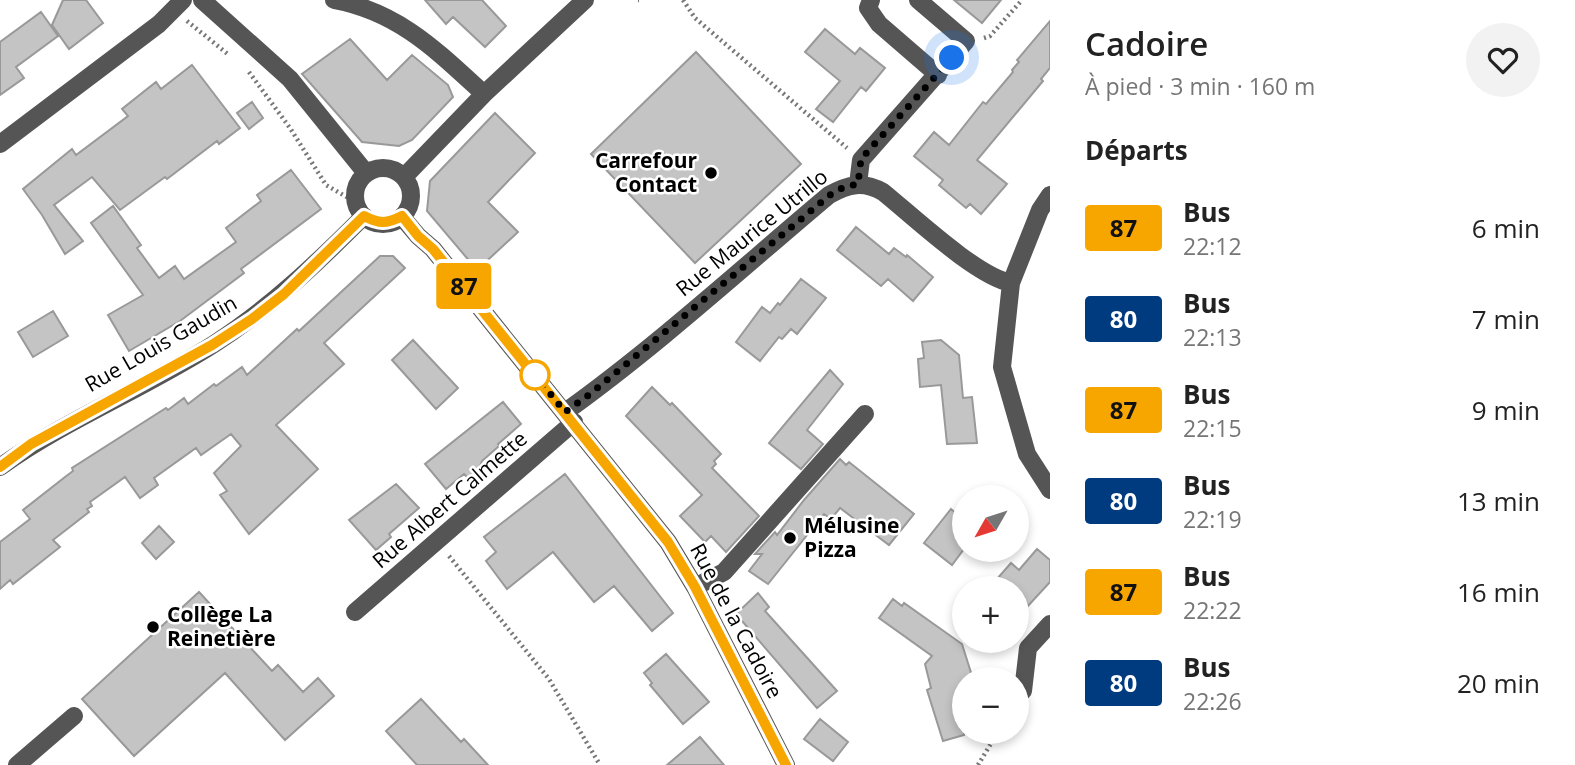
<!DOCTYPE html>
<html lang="fr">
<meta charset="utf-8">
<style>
:root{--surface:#fff;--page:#f2f2f2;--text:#222;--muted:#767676}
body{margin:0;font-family:"Open Sans",sans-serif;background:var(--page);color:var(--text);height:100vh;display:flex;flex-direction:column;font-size:26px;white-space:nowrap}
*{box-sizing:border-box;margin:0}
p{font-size:23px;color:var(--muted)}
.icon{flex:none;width:38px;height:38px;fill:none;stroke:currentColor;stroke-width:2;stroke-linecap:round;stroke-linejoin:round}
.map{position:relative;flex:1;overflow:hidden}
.drawer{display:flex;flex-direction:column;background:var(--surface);width:525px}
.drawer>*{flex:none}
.badge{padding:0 14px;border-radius:5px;font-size:24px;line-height:46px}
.needle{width:46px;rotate:231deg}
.buttons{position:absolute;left:952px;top:485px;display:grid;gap:14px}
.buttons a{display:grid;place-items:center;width:77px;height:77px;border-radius:50%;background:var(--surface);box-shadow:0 4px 10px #0003;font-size:35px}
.you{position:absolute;width:35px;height:35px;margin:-18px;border:5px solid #fff;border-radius:50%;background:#1a73e8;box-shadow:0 0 0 10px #1a73e833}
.map>.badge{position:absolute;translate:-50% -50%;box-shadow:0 0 0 4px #fff}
h2{padding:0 35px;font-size:26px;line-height:63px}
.round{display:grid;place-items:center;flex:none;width:74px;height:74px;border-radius:37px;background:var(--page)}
.head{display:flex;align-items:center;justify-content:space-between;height:119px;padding:0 35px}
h1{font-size:33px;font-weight:600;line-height:52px}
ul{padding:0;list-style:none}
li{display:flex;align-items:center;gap:21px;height:91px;padding:0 35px}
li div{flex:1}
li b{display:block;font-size:26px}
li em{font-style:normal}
li .badge{min-width:77px;font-weight:700;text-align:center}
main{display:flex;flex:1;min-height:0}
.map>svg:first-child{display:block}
</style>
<main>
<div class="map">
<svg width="1050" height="765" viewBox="0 0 1050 765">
<rect width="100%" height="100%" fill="#fff"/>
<!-- building -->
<path fill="#c4c4c4" stroke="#999" stroke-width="2" d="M63,0H86L103,23L69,49L52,25Z
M425,0H482L506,26L485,47L453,17L446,24Z
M954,0H1001L982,23Z
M41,12L58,36L16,67L24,78L0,95V42Z
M1050,21V68L1041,79L1043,81L977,160L1007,184L981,214L970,204L966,208L939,185L943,180L914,156L934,132L949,145L983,102L986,104L1013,72L1012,70L1019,62L1017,60Z
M825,29L855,54L860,48L885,68L866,91L861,87L833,122L816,109L840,81L805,52Z
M350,39L387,80L412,55L448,85L453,97L412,140L399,146L362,142L302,74Z
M696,52L801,164L695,263L591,154Z
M192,65L240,128L219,144L217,141L167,179L165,177L120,210L92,177L54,205L83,241L65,254L42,215L23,189L72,149L76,155L128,116L122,109L156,82L161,89Z
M252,102L263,118L249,129L237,113Z
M495,113L535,153L488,202L518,232L477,270L427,211L430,181Z
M291,170L321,209L241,269L244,273L180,321L129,351L108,315L143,295L91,223L113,206L141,245L137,248L159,278L175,266L184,279L236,242L226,228L261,201L257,195Z
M856,227L889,254L894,248L906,257L907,255L933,277L913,301L888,279L881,286L837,250Z
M380,256H393L405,268L324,343L344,364L276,425L318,469L249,534L220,495L227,491L214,473L241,446L231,434L201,455L196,448L154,478L158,485L140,498L125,477L90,502L92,506L87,509L89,512L53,540L60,547L13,584L10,580L0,589V542L30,519L23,510L65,477L73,471L72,468L166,408L168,410L184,398L188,404L214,384L216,386L242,367L247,375L297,329L299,331Z
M801,279L826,298L797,334L791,329L782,339L779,337L760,361L736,342L762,307L770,313L778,303L780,305Z
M53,311L68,336L33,357L18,332Z
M413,340L458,388L436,409L392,360Z
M941,340L959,355L963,398L972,397L977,443L947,444L941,385L920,387L918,359L924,358L922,342Z
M830,370L843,384L807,430L823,444L801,469L769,443Z
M652,387L670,405L672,403L721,454L714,461L716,464L712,468L759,516L726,552L711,536L705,542L680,516L702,495L626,416Z
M503,402L521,424L498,444L499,446L482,461L479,469L468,478L464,474L446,489L425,464Z
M840,459L846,465L849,462L914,514L889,545L840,508L831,519L824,514L768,584L749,571L762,554H755L775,532L777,535L804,500Z
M565,474L673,613L652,631L614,586L594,602L553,552L507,589L486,561L496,552L484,537Z
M396,484L419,508L389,534L391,537L376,550L349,520Z
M951,509L964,520V549L952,565L924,543Z
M159,526L174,542L156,559L142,543Z
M1037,549L1050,560V582L1027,607L1017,597V588H989L1011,563L1019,570Z
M199,592L272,671L278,665L303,692L318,678L334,696L285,740L225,673L134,756L82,699Z
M758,593L769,607L765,611L837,691L817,708L736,614Z
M893,599L902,606L904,603L962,644L973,679H964V735L943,741L927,690L931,688L925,664L932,656L879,618Z
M666,654L709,702L683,724L650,685L652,683L644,673Z
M421,699L461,742L464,739L488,765H417L386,731Z
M820,719L848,742L833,761L804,739Z
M700,737L724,765H667Z"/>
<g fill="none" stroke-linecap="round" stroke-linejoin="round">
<!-- path -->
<path stroke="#777" stroke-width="4.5" stroke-dasharray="2 3.5" stroke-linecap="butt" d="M638,0H639
M683,0L695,18L847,148
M187,21L229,55
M984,38L990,36L1022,0
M249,72L290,128L326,185L352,200
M449,556L549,679L600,765
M978,765L998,732"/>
<!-- minor -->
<path stroke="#555" stroke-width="18" d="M202,0L290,79L366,173
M334,0C399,12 437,51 484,94
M871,0L868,8L879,24L938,75
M0,144L159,24L183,0
M355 196a28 28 0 1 1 56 0a28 28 0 1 1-56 0Z
M404,177L484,94L585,0
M858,184L861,160L966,41L918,0
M1050,195L1040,210L1011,283L1002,367L1027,454L1050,490
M402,217L418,236L433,249L668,542L695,587L786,765
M565,412C657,346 742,268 829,195C849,184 863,181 883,192C914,217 976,276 1011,283
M0,467C67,419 144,389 214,344C270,308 317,263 364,216
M695,587L724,572L865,414
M355,612L574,422
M1023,691L1028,648L1050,624
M17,765L74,716"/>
</g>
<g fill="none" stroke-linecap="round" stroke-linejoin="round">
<!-- line casing -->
<g stroke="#fff" stroke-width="16">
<path id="line" d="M0,467L31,444L212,345L252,319L284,294L364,216C379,224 387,224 402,216L418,236L433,249L668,542L695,587L786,765"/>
</g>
<!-- line -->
<use href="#line" stroke="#f7a600" stroke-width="10"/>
<!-- walk -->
<path stroke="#000" stroke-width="7" stroke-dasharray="0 12.6" d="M535,375L565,412L590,394L830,195L844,187L858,184L861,159L952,58"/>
</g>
<!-- markers -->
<g fill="#000" stroke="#fff" stroke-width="2.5">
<circle cx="711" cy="173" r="7"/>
<circle cx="790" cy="538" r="7"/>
<circle cx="153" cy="627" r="7"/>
</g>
<circle fill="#fff" stroke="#f7a600" stroke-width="3.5" cx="535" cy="375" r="14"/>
<g text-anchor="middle" stroke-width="5" stroke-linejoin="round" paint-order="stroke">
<!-- poi labels -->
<g font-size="21" font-weight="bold" fill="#000" stroke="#fff" text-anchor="start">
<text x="697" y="168" text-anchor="end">Carrefour<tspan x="697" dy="24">Contact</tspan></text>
<text x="804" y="533">Mélusine<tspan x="804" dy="24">Pizza</tspan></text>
<text x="167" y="622">Collège La<tspan x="167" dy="24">Reinetière</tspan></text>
</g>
<!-- street labels -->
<g font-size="21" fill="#000" stroke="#fff">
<text transform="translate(752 233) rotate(-39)" y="7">Rue Maurice Utrillo</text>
<text transform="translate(161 344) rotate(-30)" y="7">Rue Louis Gaudin</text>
<text transform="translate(450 500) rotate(-41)" y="7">Rue Albert Calmette</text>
<text transform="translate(736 621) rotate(62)" y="7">Rue de la Cadoire</text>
</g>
</g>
</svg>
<div class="buttons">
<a><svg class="needle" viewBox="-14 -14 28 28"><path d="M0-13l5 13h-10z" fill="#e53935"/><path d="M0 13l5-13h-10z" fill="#767676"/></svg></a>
<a>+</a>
<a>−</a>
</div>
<div class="you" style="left:952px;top:58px"></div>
<b class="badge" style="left:464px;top:286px;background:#f7a600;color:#111">87</b>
</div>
<section class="drawer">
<div class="head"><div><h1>Cadoire</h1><p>À pied · 3 min · 160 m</p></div><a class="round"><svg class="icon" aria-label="heart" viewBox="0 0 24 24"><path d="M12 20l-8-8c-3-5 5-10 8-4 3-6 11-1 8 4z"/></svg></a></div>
<h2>Départs</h2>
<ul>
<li><span class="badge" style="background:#f7a600;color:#111">87</span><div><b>Bus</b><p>22:12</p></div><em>6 min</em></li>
<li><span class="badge" style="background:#003b80;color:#fff">80</span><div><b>Bus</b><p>22:13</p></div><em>7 min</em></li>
<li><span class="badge" style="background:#f7a600;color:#111">87</span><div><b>Bus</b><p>22:15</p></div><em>9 min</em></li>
<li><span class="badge" style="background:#003b80;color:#fff">80</span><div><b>Bus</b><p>22:19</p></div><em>13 min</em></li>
<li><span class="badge" style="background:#f7a600;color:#111">87</span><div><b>Bus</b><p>22:22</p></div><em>16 min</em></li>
<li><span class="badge" style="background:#003b80;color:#fff">80</span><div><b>Bus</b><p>22:26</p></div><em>20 min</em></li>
</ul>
</section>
</main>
